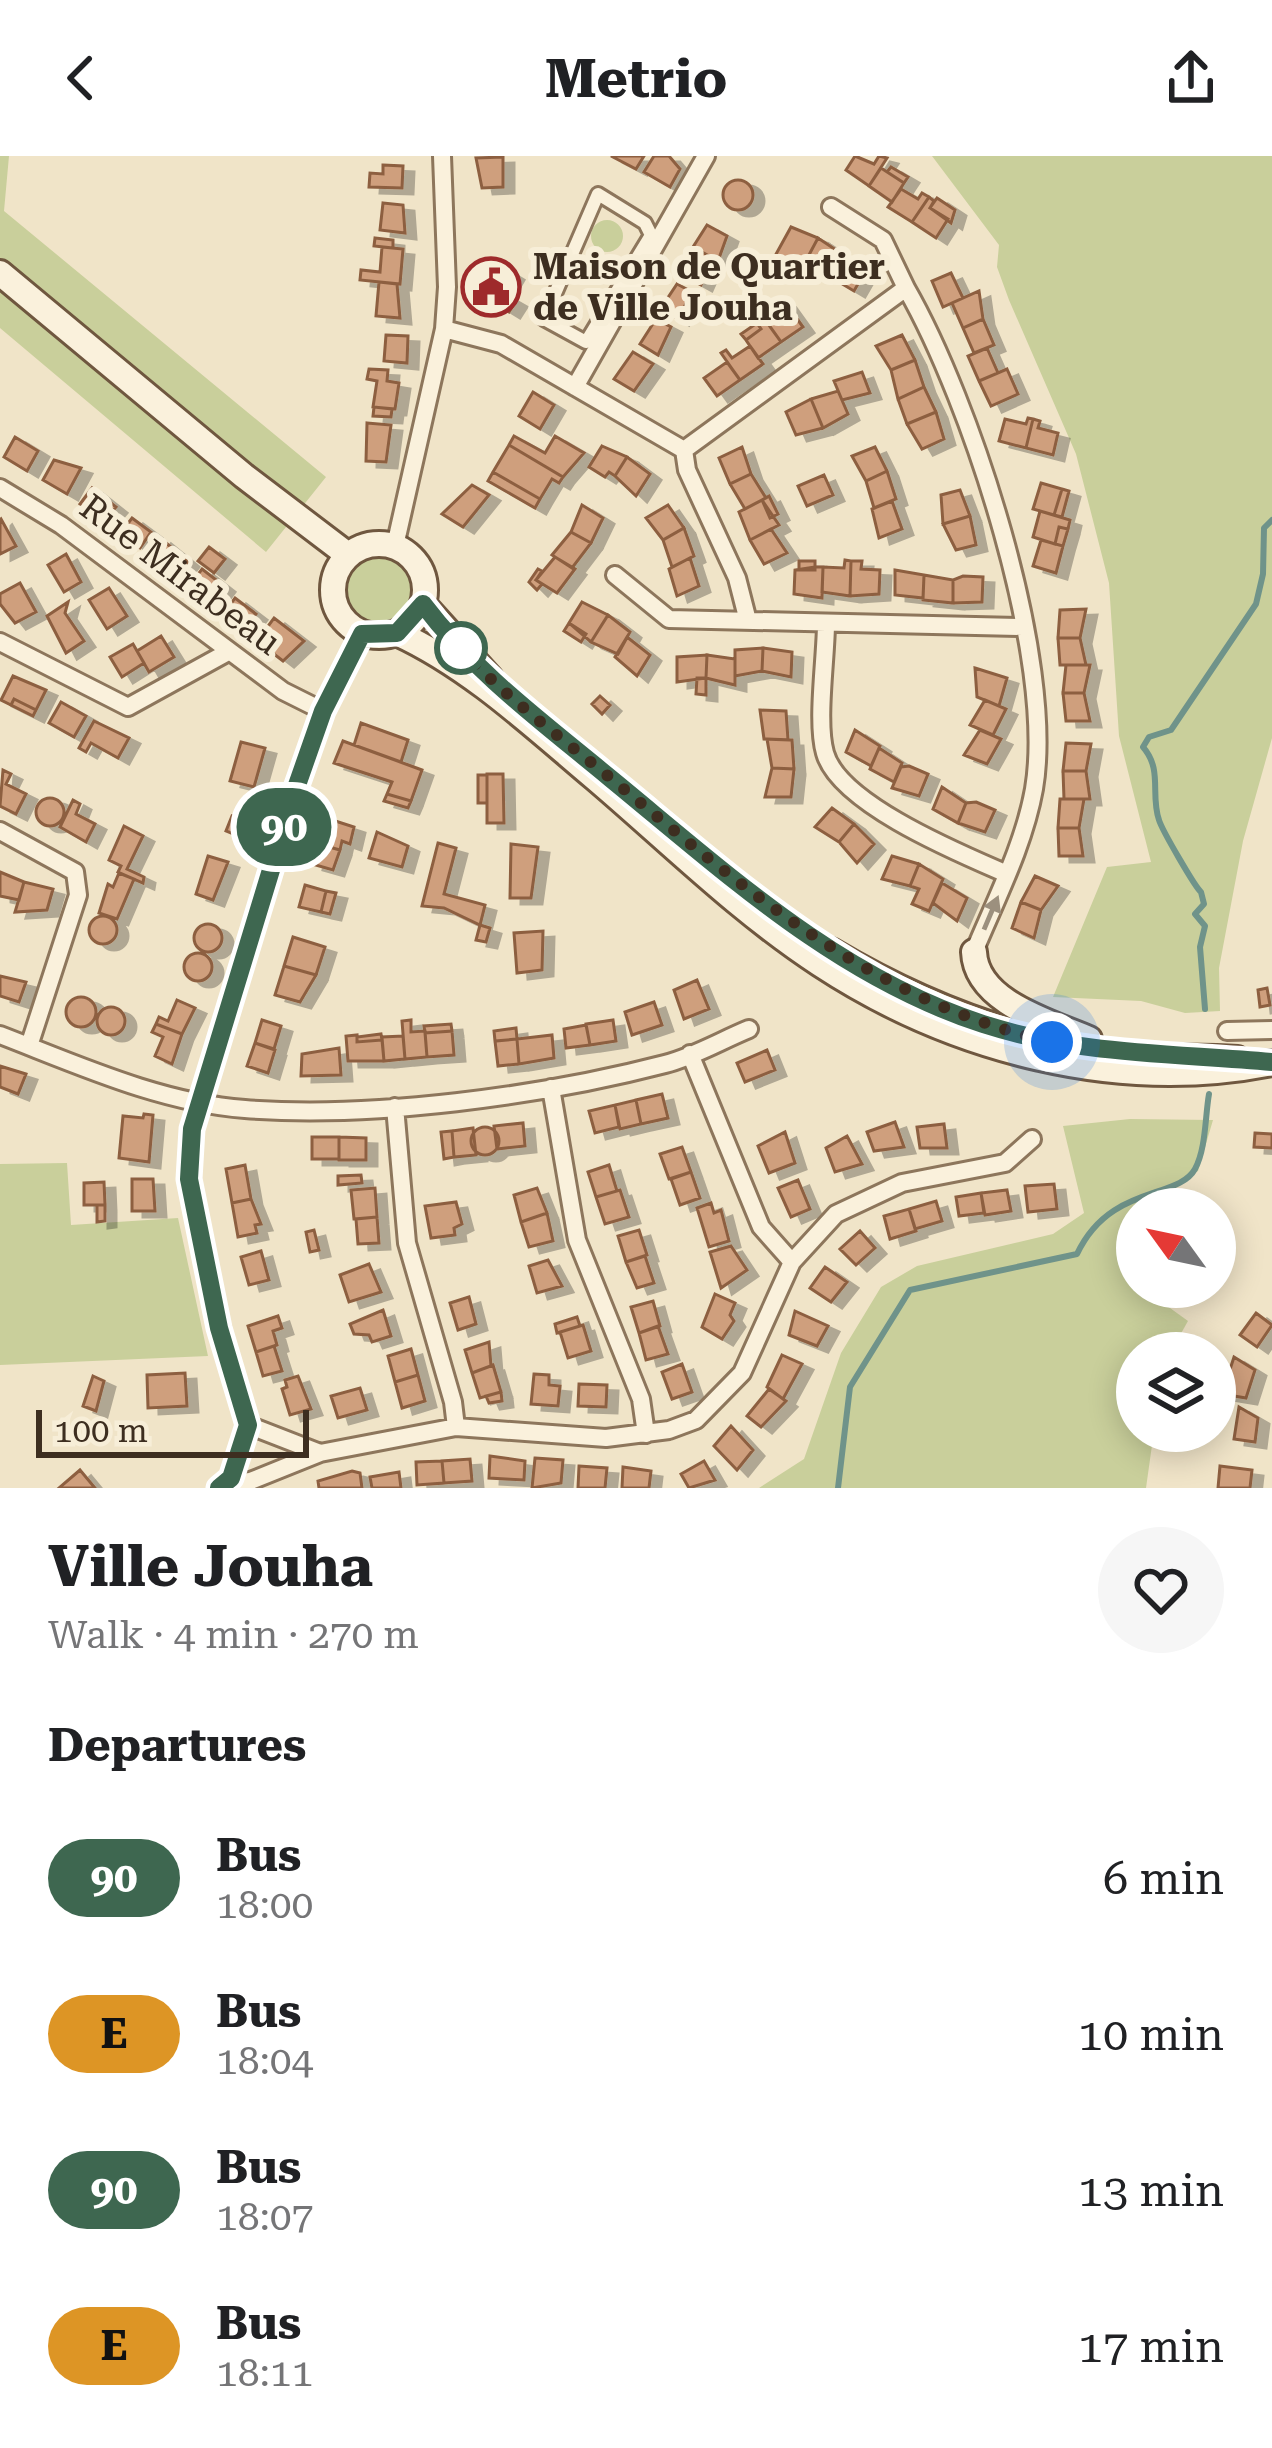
<!DOCTYPE html>
<meta charset="utf-8">
<style>
:root{--surface:#fff;--page:#f6f6f6;--text:#202124;--muted:#757577}
body{margin:0;font-family:"Roboto Serif",serif;background:var(--page);color:var(--text);height:100vh;display:flex;flex-direction:column;font-size:45px;white-space:nowrap}
*{box-sizing:border-box;margin:0}
p{font-size:39px;color:var(--muted)}
.icon{flex:none;width:66px;height:66px;fill:none;stroke:currentColor;stroke-width:2;stroke-linecap:round;stroke-linejoin:round}
.map{position:relative;height:1332px;overflow:hidden}
.drawer{display:flex;flex-direction:column;background:var(--surface);flex:1}
.drawer>*{flex:none}
.badge{padding:0 24px;border-radius:39px;font-size:42px;line-height:78px}
.needle{width:78px;rotate:303deg}
.tools{position:absolute;left:1116px;top:1032px;display:grid;gap:24px}
.tools a{display:grid;place-items:center;width:120px;height:120px;border-radius:50%;background:var(--surface);box-shadow:0 6px 30px #0003;font-size:60px}
.scale{position:absolute;left:36px;bottom:30px;width:273px;box-sizing:border-box;padding-left:12px;border:6px solid #3d2e20;border-top:0;font-size:33px;line-height:42px;white-space:nowrap;color:#3d2e20;-webkit-text-stroke:9px #f7eed8;paint-order:stroke}
.you{position:absolute;width:60px;height:60px;margin:-30px;border:9px solid #fff;border-radius:50%;background:#1a73e8;box-shadow:0 0 0 18px #1a73e833}
.map>.badge{position:absolute;translate:-50% -50%;box-shadow:0 0 0 6px #fff}
h2{padding:0 48px;font-size:45px;line-height:108px}
.round{display:grid;place-items:center;flex:none;width:126px;height:126px;border-radius:63px;background:var(--page)}
.summary{display:flex;align-items:center;justify-content:space-between;height:204px;padding:0 48px}
h1{font-size:57px;font-weight:700;line-height:90px}
ul{padding:0;list-style:none}
li{display:flex;align-items:center;gap:36px;height:156px;padding:0 48px}
li div{flex:1}
li b{display:block;font-size:45px}
li em{font-style:normal}
li .badge{min-width:132px;font-weight:700;text-align:center}
header{display:flex;justify-content:space-between;align-items:center;height:156px;padding:0 48px;background:var(--surface);font-size:54px;font-weight:700}
.map>svg:first-child{display:block}
</style>
<header><svg class="icon" aria-label="back" viewBox="0 0 24 24"><path d="M15 5l-7 7 7 7"/></svg>Metrio<svg class="icon" aria-label="share" viewBox="0 0 24 24"><path d="M12 15V3M7 8l5-5 5 5M5 13v7h14v-7"/></svg></header>
<div class="map">
<svg width="1272" height="1332" viewBox="0 0 1272 1332">
<defs>
<filter id="shadow"><feDropShadow dx="11" dy="6" stdDeviation="0" flood-color="#0004"/></filter>
</defs>
<rect width="100%" height="100%" fill="#f0e4c8"/>
<!-- green -->
<path fill="#c9cf9b" d="M0,0H9L4,55L326,321L266,396L0,172Z
M932,0H1272V582L1243,685L1219,812L1220,855L1185,857L1141,845L1053,841L1107,711L1151,706L1119,580L1109,427L1076,298L1009,144L997,111L999,89Z
M591 80a16 16 0 1 1 32 0a16 16 0 1 1-32 0Z
M344 434a35 35 0 1 1 70 0a35 35 0 1 1-70 0Z
M1130,963L1213,964L1198,1015L1159,1039L1176,1053H1137L1134,1126L1188,1165L1170,1197H1137V1275H1154L1146,1332H759L804,1303L841,1197L881,1131L917,1110L1053,1078L1084,1057L1063,970Z
M67,1007L71,1069L178,1062L208,1200L0,1209V1008Z"/>
<g fill="none" stroke-linecap="round" stroke-linejoin="round">
<!-- stream -->
<path stroke="#6f938a" stroke-width="6" d="M1205,853L1200,791L1205,770L1195,758L1204,748L1201,736C1195,731 1162,674 1159,664C1150,638 1163,614 1143,591L1149,581L1171,574L1256,448L1263,418L1264,372L1272,364
M838,1332L850,1231L910,1134L1077,1098C1110,1028 1178,1044 1195,1013C1206,993 1205,961 1209,938"/>
</g>
<!-- building -->
<path fill="#cf9f7d" stroke="#8d5f41" stroke-width="3" filter="url(#shadow)" d="M611,0H644L636,13Z
M654,0H669L680,13L670,31L644,16Z
M855,0L874,8L879,0L887,2L869,30L846,14Z
M503,1V31L482,32L476,2Z
M383,9L403,10L402,32L369,31L370,17L383,18Z
M891,11L908,21L904,27L887,16Z
M881,12L904,27L892,46L869,30Z
M723 39a15 15 0 1 1 30 0a15 15 0 1 1-30 0Z
M901,33L918,43L922,37L929,41L912,66L888,51Z
M929,41L934,45L930,52L948,63L936,82L912,66Z
M937,42L955,54L951,67L930,52Z
M383,47L403,49L405,77L380,74Z
M707,69L727,80L718,105L693,91Z
M791,71L818,82L802,112L775,100Z
M375,82L393,84V92L374,90Z
M818,82L842,98L829,120L813,111L809,117L802,112Z
M382,91L403,93L400,128L360,124L361,114L380,116Z
M694,92L713,102L701,129L681,118Z
M842,98L866,114L854,135L829,120Z
M493,106L513,118L502,137L516,145L509,156L475,135Z
M951,117L963,142L943,151L932,125Z
M379,126L397,128L400,162L376,160Z
M677,128L692,136L678,163L661,152Z
M979,135L983,163L963,172L952,147Z
M785,146L803,171L781,186L768,168L774,164L769,157Z
M764,162L781,186L758,202L746,184L761,173L757,167Z
M656,163L671,171L658,199L640,188Z
M983,163L994,189L974,197L963,172Z
M757,167L761,173L746,184L741,178Z
M386,179L408,180L407,207L384,205Z
M902,179L915,204L891,214L876,190Z
M750,190L763,208L740,224L721,197L726,194L732,202Z
M987,192L998,217L979,225L968,200Z
M633,196L653,208L634,235L614,223Z
M915,204L924,231L898,243L891,214Z
M727,206L740,224L717,240L704,222Z
M369,213L388,214L387,225L399,227L395,253L373,251L377,225L367,223Z
M1007,213L1018,238L991,250L979,225Z
M862,216L870,237L842,244L834,225Z
M924,231L936,256L907,268L898,243Z
M838,235L848,258L823,272L811,243Z
M533,236L554,249L540,273L519,260Z
M811,243L823,272L796,279L786,256Z
M374,251L392,253L391,261L373,260Z
M936,256L944,283L922,293L907,268Z
M1028,262L1033,263L1026,292L999,285L1005,263L1026,268Z
M1033,263L1040,265L1038,272L1058,277L1053,299L1026,292Z
M367,267L391,269L386,306L366,305Z
M514,280L545,297L555,280L584,297L563,321L509,289Z
M15,281L38,295L27,315L4,301Z
M509,289L563,321L559,327L552,323L540,343L493,316Z
M602,290L627,301L615,320L609,316L605,321L589,311Z
M742,291L751,318L730,328L719,302Z
M875,291L887,315L866,325L852,300Z
M627,301L650,318L636,340L615,320Z
M54,304L81,312L67,338L43,324Z
M887,315L896,343L874,352L866,325Z
M493,316L540,343L535,352L488,325Z
M751,318L766,342L745,353L730,328Z
M824,319L833,339L807,350L798,330Z
M1041,327L1062,333L1054,359L1033,353Z
M472,329L489,339L463,371L442,358Z
M92,332L116,351L103,366L80,348Z
M1062,333L1069,335L1062,361L1054,359Z
M960,334L970,360L943,368L941,339Z
M769,340L778,358L770,362L762,344Z
M762,344L779,369L750,384L739,356Z
M892,345L902,373L879,382L872,353Z
M582,349L603,362L591,387L571,376Z
M668,349L684,372L663,384L646,362Z
M1040,355L1070,364L1068,373L1059,371L1055,388L1033,381Z
M970,360L976,389L956,394L943,368Z
M132,362L151,376L140,392L120,378Z
M1,363L16,390L0,398V364Z
M1059,371L1068,373L1063,390L1055,388Z
M684,372L694,400L672,411L663,384Z
M771,373L787,397L764,408L750,384Z
M571,376L591,387L572,412L552,399Z
M160,382L188,405L178,418L148,398Z
M1041,384L1063,390L1056,417L1033,410Z
M209,391L225,403L214,417L198,405Z
M66,398L81,426L64,436L48,409Z
M555,401L575,413L557,437L536,424Z
M690,402L699,430L677,440L669,413Z
M845,404L851,405L850,440L822,436L823,411L844,412Z
M799,405H815V414H799Z
M851,405H862L861,413L880,414L879,438L850,440Z
M815,411H823L822,442L794,438L795,414Z
M202,413L224,430L212,446L190,429Z
M538,413L542,415L536,424L542,428L537,434L529,426Z
M895,414L924,419L923,442L895,439Z
M924,419L953,424V447L923,444Z
M963,420L983,421L982,446L953,447V424Z
M20,427L36,456L15,467L0,448V438Z
M109,432L127,460L107,473L89,444Z
M235,442L256,458L243,475L221,461Z
M68,446L65,457L84,485L66,497L47,460Z
M582,446L608,459L591,486L569,467Z
M1086,453L1080,482H1058L1060,454Z
M608,459L630,476L618,498L591,486Z
M274,462L304,485L283,505L257,485Z
M569,467L586,478L581,486L564,475Z
M161,480L174,501L149,516L137,495Z
M627,481L650,499L637,520L615,501Z
M1058,482H1080L1086,509H1060Z
M133,488L144,507L122,521L110,501Z
M763,492L762,515L735,520V494Z
M763,492L792,496L791,521L762,515Z
M707,499L706,522L677,526V501Z
M707,499L735,503V529L706,522Z
M1066,509H1090L1084,537H1063Z
M975,512L1007,522L999,550L977,541Z
M13,520L46,534L36,554L14,543L11,549L1,544Z
M697,522H706V539L696,538Z
M1063,537H1084L1090,565H1066Z
M600,540L610,549L602,558L592,548Z
M14,543L36,554L33,560L11,549Z
M985,544L1006,553L993,579L970,569Z
M61,546L86,560L74,581L49,567Z
M760,554L786,555L788,584L764,583Z
M94,565L129,582L118,602L91,587L86,596L79,592Z
M361,567L408,584L401,606L354,589Z
M855,574L880,590L871,610L846,596Z
M980,574L1001,583L987,608L964,599Z
M767,583L792,584L794,613L772,612Z
M343,585L422,614L411,645L387,638L392,626L334,607Z
M241,586L265,592L254,631L230,625Z
M1066,587L1091,588L1086,615H1063Z
M879,592L902,607L894,626L870,613Z
M909,610L928,618L919,640L892,632L901,611Z
M772,612L794,613L791,641H765Z
M3,614L11,618L6,628L26,638L16,658L0,650Z
M1063,615H1086L1090,643H1064Z
M487,618H503L504,667H487Z
M478,619H487V647H478Z
M942,631L966,647L958,667L933,653Z
M387,638L411,645L408,652L384,645Z
M36 656a14 14 0 1 1 28 0a14 14 0 1 1-28 0Z
M1060,643H1084L1079,672H1058Z
M73,644L80,648L76,658L95,668L86,686L60,671Z
M976,646L995,654L985,676L958,667L966,647Z
M832,652L854,668L839,686L815,671Z
M232,660L269,675L263,690L226,675Z
M326,662L354,671L350,688L342,685L340,694L318,688Z
M854,668L874,688L857,707L839,686Z
M124,670L143,680L127,713L144,721L143,727L118,716L121,710L109,704Z
M1058,672H1079L1083,700H1059Z
M377,676L408,690L402,711L369,702Z
M438,687L456,692L444,738L485,749L480,769L444,752L422,750Z
M318,688L340,694L333,714L312,708Z
M511,688L538,691L531,742H510Z
M208,700L228,706L213,744L196,738Z
M892,700L919,708L910,730L882,723Z
M919,708L943,723L929,755L912,748L919,733L910,730Z
M0,716L24,726L19,744L0,740Z
M119,717L134,723L117,763L99,757L108,728L113,731Z
M1035,720L1058,730L1041,754L1021,746Z
M24,726L53,733L47,754L15,756Z
M942,727L967,742L957,765L933,747Z
M305,729L326,735L321,756L299,751Z
M326,735L336,737L330,758L321,756Z
M1021,746L1041,754L1034,782L1012,772Z
M89 774a14 14 0 1 1 28 0a14 14 0 1 1-28 0Z
M194 782a14 14 0 1 1 28 0a14 14 0 1 1-28 0Z
M480,769L490,772L486,786L476,784Z
M543,775L542,814L517,817L514,777Z
M293,781L325,791L316,819L284,810Z
M184 811a14 14 0 1 1 28 0a14 14 0 1 1-28 0Z
M284,810L316,819L300,846L275,839Z
M0,820L26,826L19,846L0,840Z
M697,824L709,853L684,863L674,834Z
M1267,832L1270,849L1260,851L1258,834Z
M66 856a15 15 0 1 1 30 0a15 15 0 1 1-30 0Z
M177,844L195,852L182,878L156,868L159,861L168,865Z
M654,846L662,869L632,879L625,856Z
M97 865a14 14 0 1 1 28 0a14 14 0 1 1-28 0Z
M262,864L281,870L274,893L255,887Z
M411,864V876L425,875L427,901L405,903L402,865Z
M613,864L616,885L590,889L586,868Z
M156,868L182,878L172,908L155,900L163,881L152,876Z
M451,868L452,875L425,877L424,870Z
M586,869L590,889L566,892L564,873Z
M516,872L517,883L495,885L494,875Z
M452,875L454,899L427,901L425,877Z
M381,878L382,884L357,886V881Z
M357,879V886L382,884L384,905H348L346,880Z
M552,879L554,902L519,908L517,883Z
M403,880L405,903L384,905L382,881Z
M517,883L519,908L498,910L495,885Z
M255,887L275,894L268,917L247,910Z
M339,892L341,919L301,920L302,898Z
M767,894L775,914L745,926L737,907Z
M0,910L26,918L18,938L0,931Z
M662,938L668,962L641,968L636,944Z
M636,944L641,968L620,973L615,949Z
M615,949L619,971L595,977L589,955Z
M144,958L153,959L149,1006L119,1002L123,960L143,962Z
M895,966L904,991L874,995L867,976Z
M523,967L525,990L497,993L494,970Z
M944,968L947,992H920L917,971Z
M471 985a14 14 0 1 1 28 0a14 14 0 1 1-28 0Z
M473,972L476,999L454,1001L452,975Z
M452,975L454,1001L444,1003L441,976Z
M785,976L795,1007L769,1017L758,990Z
M1255,977L1272,978V992L1254,991Z
M847,980L862,1008L835,1016L826,992Z
M312,981H339V1003H312Z
M339,981L366,982V1004H339Z
M682,991L691,1016L669,1023L660,998Z
M245,1009L251,1043L232,1047L226,1013Z
M609,1009L617,1035L596,1041L588,1016Z
M691,1016L700,1042L680,1049L671,1023Z
M361,1019L362,1027L338,1029V1020Z
M132,1023H153L155,1055H132Z
M798,1024L810,1053L791,1061L778,1032Z
M104,1026L105,1049H84V1027Z
M1054,1028L1057,1053L1028,1056L1025,1030Z
M375,1032L377,1061L354,1063L351,1034Z
M537,1032L547,1057L521,1066L514,1039Z
M620,1034L629,1061L605,1068L596,1041Z
M1007,1034L1011,1055L985,1059L981,1037Z
M981,1037L984,1057L959,1060L956,1041Z
M251,1043L261,1068L255,1069L257,1077L238,1081L232,1047Z
M936,1045L942,1065L915,1073L909,1053Z
M456,1046L462,1068L454,1072L455,1079L431,1082L425,1050Z
M711,1047L714,1057L721,1054L729,1085L709,1091L697,1052Z
M97,1049H105V1065L97,1066Z
M909,1053L916,1075L890,1083L884,1060Z
M547,1057L553,1085L529,1091L521,1066Z
M377,1061L379,1087L358,1088L356,1063Z
M314,1074L319,1094L310,1096L306,1076Z
M639,1074L647,1099L626,1106L618,1080Z
M860,1075L875,1092L856,1109L840,1093Z
M731,1090L747,1114L721,1132L710,1096Z
M261,1095L269,1124L249,1129L241,1101Z
M645,1100L654,1127L637,1132L626,1106Z
M548,1104L562,1130L537,1137L529,1110Z
M369,1108L381,1136L349,1146L340,1119Z
M825,1111L847,1126L831,1146L810,1132Z
M715,1138L735,1147L730,1159L734,1165L722,1183L702,1171Z
M469,1141L476,1168L458,1174L450,1147Z
M653,1145L660,1170L639,1177L631,1151Z
M383,1154L391,1180L372,1186L369,1179L354,1178L350,1168Z
M795,1155L828,1170L817,1190L789,1179Z
M1256,1157L1272,1169L1257,1191L1240,1179Z
M278,1160L282,1172L273,1175L277,1189L256,1196L248,1170Z
M577,1161L580,1170L557,1177L555,1168Z
M583,1169L591,1195L568,1202L560,1176Z
M658,1170L668,1198L646,1204L639,1177Z
M489,1186L491,1210L472,1217L465,1194Z
M274,1190L282,1215L263,1220L256,1196Z
M411,1193L418,1219L395,1226L388,1200Z
M782,1199L802,1208L783,1243L767,1231Z
M1234,1201L1255,1214L1246,1242L1222,1238Z
M682,1208L692,1236L672,1243L662,1216Z
M493,1209L501,1236L480,1242L472,1217Z
M185,1217L187,1250L148,1252L147,1219Z
M534,1218L549,1219V1229L560,1230L558,1250L531,1248Z
M418,1219L425,1245L402,1252L395,1226Z
M93,1220L104,1225L96,1255L83,1250Z
M298,1220L311,1253L290,1259L282,1233L287,1231L285,1224Z
M579,1228L607,1229L606,1251L578,1250Z
M360,1232L367,1254L338,1262L331,1240Z
M769,1233L786,1245L761,1271L747,1260Z
M501,1236L502,1245L489,1247L486,1240Z
M1239,1251L1258,1262L1255,1286L1234,1283Z
M731,1270L753,1294L737,1314L714,1290Z
M490,1300L525,1305L524,1324L489,1322Z
M535,1302L563,1304L561,1327L532,1332Z
M470,1303L472,1325L444,1327L442,1305Z
M442,1305L444,1327L417,1329L416,1306Z
M704,1305L715,1324L689,1332L681,1318Z
M579,1310L607,1312L605,1332H578Z
M1220,1310L1252,1314L1250,1332H1218Z
M623,1311L651,1315L649,1332H622Z
M80,1314L95,1332H59Z
M352,1315L360,1317L362,1332H319L318,1325Z
M399,1316L401,1332H372L370,1321Z"/>
<g fill="none" stroke-linecap="round" stroke-linejoin="round">
<!-- pedestrian casing -->
<g stroke="#8d765c" stroke-width="18">
<path id="pedestrian" d="M598,38L645,67L651,79L586,186L544,163Z"/>
</g>
<!-- minor casing -->
<g stroke="#8d765c" stroke-width="22">
<path id="minor" d="M906,132C971,245 1056,504 1034,633C1024,689 996,743 974,796
M444,173L501,188L684,294L687,314L737,422L748,465
M575,231L706,0
M684,294L906,132L883,84L831,51
M0,332L61,369L283,535L323,555
M395,390L444,173L447,131L442,0
M615,419L669,463L1022,471
M826,467C826,502 816,566 825,597C839,648 961,698 1007,718
M0,486L128,551L228,496
M0,675L75,716L78,739L29,890
M1227,875L1272,874
M0,879C78,909 161,947 245,953C371,963 542,940 665,908C693,901 722,884 749,873
M690,898L761,1071L792,1106
M551,932L577,1084L641,1243L646,1278
M395,951L407,1087L453,1246L456,1271
M248,1269L320,1297
M231,1322L248,1326L320,1297L456,1271L606,1282L669,1274L696,1264L742,1217L792,1106L836,1058L902,1027L1005,1007L1032,983
M219,1332L231,1322L248,1269L219,1172L189,1023L192,973L296,632L323,555L363,478"/>
</g>
<!-- secondary casing -->
<g stroke="#6f573f" stroke-width="30">
<path id="secondary" d="M0,117L244,320L348,399
M333 434a46 46 0 1 1 92 0a46 46 0 1 1-92 0Z
M423,448L490,522
M397,477C471,511 533,570 595,622C669,685 739,755 820,808C951,894 1117,938 1272,907
M831,795C922,849 1020,887 1126,899C1163,903 1201,900 1237,903
M974,796C976,846 1049,866 1089,883"/>
</g>
<!-- pedestrian -->
<use href="#pedestrian" stroke="#faf1dc" stroke-width="12"/>
<!-- minor -->
<use href="#minor" stroke="#faf1dc" stroke-width="16"/>
<!-- secondary -->
<use href="#secondary" stroke="#faf1dc" stroke-width="24"/>
</g>
<!-- one-way arrows -->
<defs><path id="oneway-solid" d="M-6-.8H1V-3.2L6.5 0L1 3.2V.8H-6Z" transform="scale(3)"/></defs>
<use fill="#9c907e" href="#oneway-solid" transform="translate(991 757) rotate(-67)"/>
<g fill="none" stroke-linecap="round" stroke-linejoin="round">
<!-- line casing -->
<g stroke="#fff" stroke-width="27">
<path id="line" d="M219,1332L231,1322L248,1269L219,1172L189,1023L192,973L296,632L323,555L362,478L397,477L423,448C475,517 545,568 610,622C726,717 838,821 983,868C1079,899 1173,897 1272,906"/>
</g>
<!-- line -->
<use href="#line" stroke="#3e6750" stroke-width="18"/>
<!-- walk -->
<path stroke="#3d2e20" stroke-width="12" stroke-dasharray="0 21.6" d="M461,492C492,530 560,581 608,620C745,733 874,846 1052,886"/>
</g>
<!-- icons -->
<defs>
<g id="civic-ring" transform="scale(3)"><circle r="9.5" fill="#f7eed8" stroke="#9e2a2b" stroke-width="1.5"/><path d="M-.6-6.5H3V-4.5H.6V-3L4-1V1h2V6H-6V1h2V-1L-.6-3ZM-1.2 2.5V6h2.4V2.5Z" fill="#9e2a2b"/></g>
</defs>
<g fill-rule="evenodd">
<use href="#civic-ring" x="491" y="131"/>
</g>
<!-- markers -->
<circle fill="#fff" stroke="#3e6750" stroke-width="6" cx="461" cy="492" r="24"/>
<g text-anchor="middle" stroke-width="12" stroke-linejoin="round" paint-order="stroke">
<!-- poi labels -->
<g font-size="36" font-weight="bold" fill="#3d2e20" stroke="#f7eed8" text-anchor="start">
<text x="533" y="123">Maison de Quartier<tspan x="533" dy="41">de Ville Jouha</tspan></text>
</g>
<!-- street labels -->
<g font-size="36" fill="#3d2e20" stroke="#f7eed8">
<text transform="translate(181 418) rotate(37)" y="13">Rue Mirabeau</text>
</g>
</g>
</svg>
<div class="tools">
<a><svg class="needle" viewBox="-14 -14 28 28"><path d="M0-13l5 13h-10z" fill="#e53935"/><path d="M0 13l5-13h-10z" fill="#757577"/></svg></a>
<a><svg class="icon" aria-label="layers" viewBox="0 0 24 24"><path d="M12 4l9 5-9 5-9-5zM3 14l9 5 9-5"/></svg></a>
</div>
<div class="scale">100 m</div>
<div class="you" style="left:1052px;top:886px"></div>
<b class="badge" style="left:284px;top:671px;background:#3e6750;color:#fff">90</b>
</div>
<section class="drawer">
<div class="summary"><div><h1>Ville Jouha</h1><p>Walk · 4 min · 270 m</p></div><a class="round"><svg class="icon" aria-label="heart" viewBox="0 0 24 24"><path d="M12 20l-8-8c-3-5 5-10 8-4 3-6 11-1 8 4z"/></svg></a></div>
<h2>Departures</h2>
<ul>
<li><span class="badge" style="background:#3e6750;color:#fff">90</span><div><b>Bus</b><p>18:00</p></div><em>6 min</em></li>
<li><span class="badge" style="background:#dd9525;color:#111">E</span><div><b>Bus</b><p>18:04</p></div><em>10 min</em></li>
<li><span class="badge" style="background:#3e6750;color:#fff">90</span><div><b>Bus</b><p>18:07</p></div><em>13 min</em></li>
<li><span class="badge" style="background:#dd9525;color:#111">E</span><div><b>Bus</b><p>18:11</p></div><em>17 min</em></li>
</ul>
</section>
